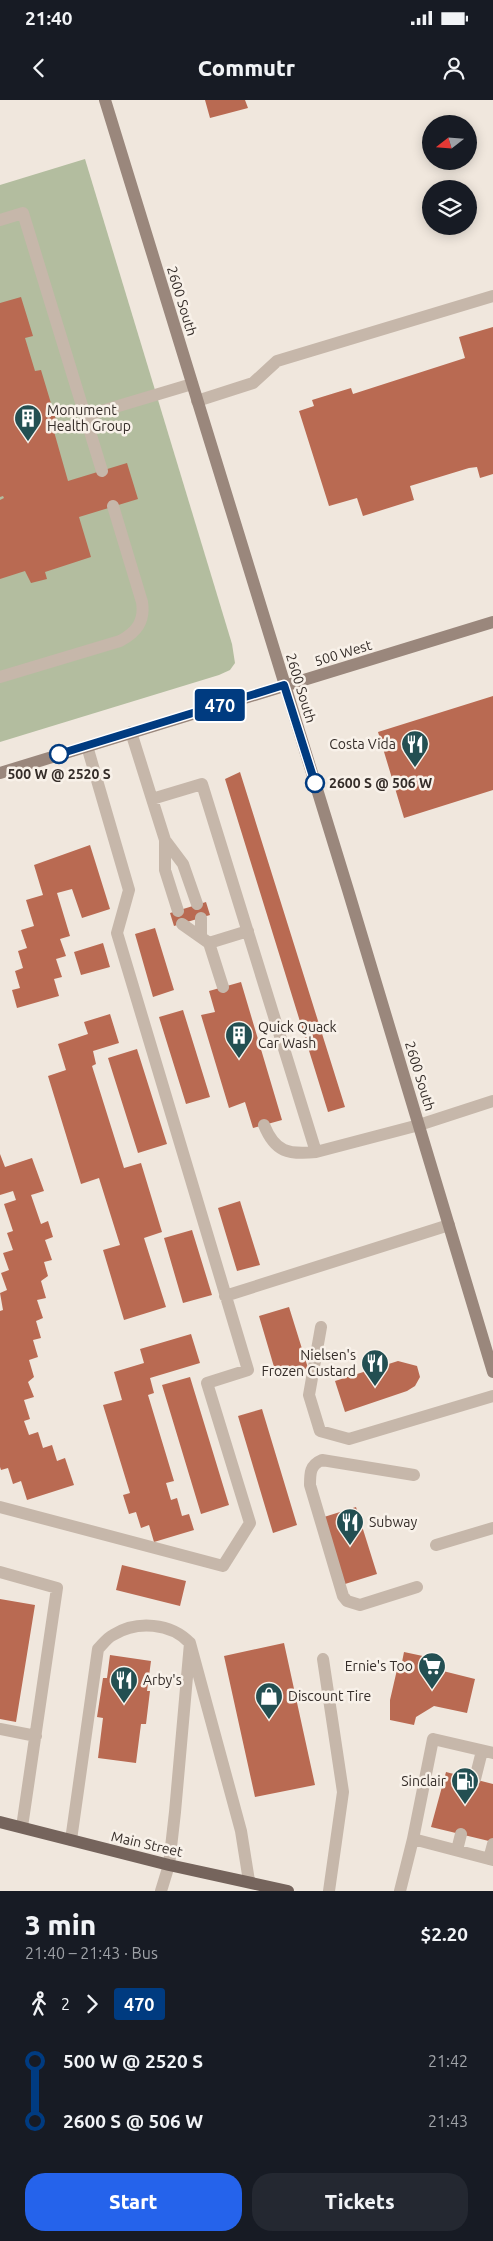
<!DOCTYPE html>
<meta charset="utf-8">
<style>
:root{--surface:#171b24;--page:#242831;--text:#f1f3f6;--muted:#9ea1a6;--accent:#2563eb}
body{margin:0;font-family:Ubuntu,sans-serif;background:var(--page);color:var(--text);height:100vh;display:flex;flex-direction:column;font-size:19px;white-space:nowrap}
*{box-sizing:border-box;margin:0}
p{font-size:16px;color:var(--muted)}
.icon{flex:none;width:28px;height:28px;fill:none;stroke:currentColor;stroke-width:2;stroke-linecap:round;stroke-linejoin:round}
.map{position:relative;height:1791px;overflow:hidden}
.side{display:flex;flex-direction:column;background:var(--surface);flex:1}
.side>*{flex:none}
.badge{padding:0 10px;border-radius:4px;font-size:18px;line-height:32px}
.needle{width:32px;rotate:253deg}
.buttons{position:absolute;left:422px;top:15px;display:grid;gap:10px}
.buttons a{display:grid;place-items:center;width:55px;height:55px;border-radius:50%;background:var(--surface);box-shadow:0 2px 12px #0003;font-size:25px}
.map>.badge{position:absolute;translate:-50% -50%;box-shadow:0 0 0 2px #fff}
.legs{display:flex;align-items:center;gap:8px;height:55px;padding:0 25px;font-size:16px}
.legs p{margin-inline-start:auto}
.overview{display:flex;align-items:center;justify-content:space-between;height:85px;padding:0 25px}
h1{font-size:28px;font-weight:800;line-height:38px}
.primary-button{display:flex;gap:10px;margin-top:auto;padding:10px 25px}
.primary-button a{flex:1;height:58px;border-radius:20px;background:var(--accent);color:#fff;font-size:20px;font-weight:800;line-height:58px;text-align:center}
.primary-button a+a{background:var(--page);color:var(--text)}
ul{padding:0 25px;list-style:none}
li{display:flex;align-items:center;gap:18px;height:60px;font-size:19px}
li i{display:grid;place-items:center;width:8px;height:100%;margin:0 6px;background:currentColor}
li i::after{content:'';width:12px;height:12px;margin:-6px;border:4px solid;border-radius:50%;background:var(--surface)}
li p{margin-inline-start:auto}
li:first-child i{background:linear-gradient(#0000 50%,currentColor 0)}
li:last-child i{background:linear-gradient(currentColor 50%,#0000 0)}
.status{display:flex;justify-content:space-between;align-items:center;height:35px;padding:0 25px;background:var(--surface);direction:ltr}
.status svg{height:14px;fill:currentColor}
header{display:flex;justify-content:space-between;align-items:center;height:65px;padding:0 25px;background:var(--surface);font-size:22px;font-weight:800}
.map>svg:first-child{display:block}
</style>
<div class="status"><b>21:40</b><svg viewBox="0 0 49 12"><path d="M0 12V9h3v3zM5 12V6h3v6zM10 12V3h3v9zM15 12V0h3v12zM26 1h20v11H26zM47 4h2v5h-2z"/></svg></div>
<header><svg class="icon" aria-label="back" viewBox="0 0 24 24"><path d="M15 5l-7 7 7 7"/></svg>Commutr<svg class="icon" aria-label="person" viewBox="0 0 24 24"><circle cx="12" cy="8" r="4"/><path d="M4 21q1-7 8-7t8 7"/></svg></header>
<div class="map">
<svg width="493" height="1791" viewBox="0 0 493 1791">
<rect width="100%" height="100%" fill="#f0e7dd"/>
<!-- green -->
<path fill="#b3bd9f" d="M85,59L232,544L235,563L230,570L219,575L0,642V85Z"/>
<!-- building -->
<path fill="#b96a52" d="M205,0H245L248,8L210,18Z
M21,197L33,236L25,238L35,271L41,270L56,320L51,321L68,381L127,363L138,399L79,417L91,457L45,472L47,479L31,483L25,471L0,479V400L4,398L3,396L0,397V203Z
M493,227V374L480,378L477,367L469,368L410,386L414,400L363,416L357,398L329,406L299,311L314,306L312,300L351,288L353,294L465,258L459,237Z
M493,596V690L404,718L378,632Z
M240,672L345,1007L328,1012L225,679Z
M90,745L110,809L82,818L72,789L57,793L70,836L60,839L66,856L56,859L62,877L54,879L59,896L17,908L12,890L20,888L15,871L23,868L18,851L27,848L21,830L34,826L26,800L43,795L34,765Z
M206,802L210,815L174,826L170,813Z
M155,828L174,890L153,897L135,834Z
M103,843L110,867L81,875L74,852Z
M241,882L282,1020L253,1028L245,1002L229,1008L201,915L215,912L209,891Z
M183,910L210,997L186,1004L159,917Z
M110,914L119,943L93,951L96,964L92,966L124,1068L141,1063L162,1132L144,1138L166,1207L124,1220L103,1150L120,1145L99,1078L81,1084L48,976L66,970L58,944L88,934L84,922Z
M137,949L167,1044L138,1053L108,958Z
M0,1054L5,1067L32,1058L44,1091L31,1095L41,1124L48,1121L53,1137L45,1140L52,1160L44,1162L48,1176L41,1181L46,1198L37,1200L43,1218L36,1221L41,1238L33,1240L38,1257L29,1260L34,1277L28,1282L34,1297L24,1300L30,1319L24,1321L29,1335L38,1332L43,1348L52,1345L57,1361L65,1358L74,1385L27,1400L21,1381L13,1384L8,1368L1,1370L0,1367V1211L3,1210L0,1193L7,1190L1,1173L9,1170L3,1153L13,1150L7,1133L13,1131L4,1104L16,1100L13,1091L0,1095Z
M240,1101L260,1165L237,1171L218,1108Z
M192,1130L212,1195L183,1203L164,1138Z
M289,1207L308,1268L277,1277L259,1216Z
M191,1234L200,1263L150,1278L154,1293L148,1295L174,1381L166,1383L171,1400L177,1398L182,1416L189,1414L194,1430L154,1442L149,1425L141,1428L136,1412L129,1414L123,1395L130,1393L103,1305L122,1300L114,1272L144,1263L140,1249Z
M398,1261L417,1266L420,1277L415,1286L407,1291L345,1312L335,1281Z
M190,1277L229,1405L201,1414L162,1285Z
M262,1309L297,1425L273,1433L238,1316Z
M356,1407L377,1474L345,1484L324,1417Z
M122,1465L186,1481L180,1506L116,1490Z
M0,1499L35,1505L16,1622L0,1619Z
M284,1543L315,1685L255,1697L224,1556Z
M404,1552L437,1559L435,1569L475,1579L467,1613L434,1606L416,1617L414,1625L390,1620V1600L399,1561L402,1562Z
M110,1555L151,1561L147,1591H150L146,1624H141L136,1663L98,1658L103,1618L97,1617L103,1578H107Z
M446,1672L493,1684V1742L431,1727Z"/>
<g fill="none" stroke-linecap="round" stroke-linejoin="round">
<!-- lane -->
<path stroke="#c6b7aa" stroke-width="12" d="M0,120L23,113L102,371
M197,301L253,283L277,261L493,196
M85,316L192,284
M0,577L120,541C137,532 145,521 142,502L113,406
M131,632L152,699L202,684L316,1052L419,1025L493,1001
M152,699L165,740V770L178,811
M165,740L183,764L197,804
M201,818V837
M182,824L209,843L223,887
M209,843L248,831
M264,1025C275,1052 288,1055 316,1052
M225,1196L449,1125
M321,1227L309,1295L320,1331L349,1339L493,1296
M414,1375L322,1360C310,1365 310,1373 310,1385L343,1496L347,1501L360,1505L417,1487
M0,1407L223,1466L250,1423L207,1283L248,1270L117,833L129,790L87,646
M436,1445L493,1428
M0,1472L57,1488L22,1727
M323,1559L343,1692L329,1791
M0,1629L36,1636
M475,1679L482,1651
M413,1739L493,1760
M71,1740L98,1549C103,1544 107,1538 113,1535C137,1520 171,1523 190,1543
M457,1750L461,1734
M489,1759L493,1744
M161,1791L169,1765L175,1712L190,1543L241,1731L249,1781
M400,1791L413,1739L433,1639L493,1653"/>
<!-- secondary -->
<path stroke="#9a877c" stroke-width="12" d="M105,0L348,790L493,1272
M0,673L493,522"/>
<!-- primary -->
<path stroke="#75645c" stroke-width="12" d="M0,1722L169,1765L288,1791"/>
</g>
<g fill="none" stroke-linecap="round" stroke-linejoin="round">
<!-- line-1 casing -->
<g stroke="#fff" stroke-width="11">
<path id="line-1" d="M59,654L284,585L315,683"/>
</g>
<!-- line-1 -->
<use href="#line-1" stroke="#003b80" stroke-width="8"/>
</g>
<!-- icons -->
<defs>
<g id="building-pin" transform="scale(1.4375)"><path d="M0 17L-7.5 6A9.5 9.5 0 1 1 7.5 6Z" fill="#234f52" stroke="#f8f1e9"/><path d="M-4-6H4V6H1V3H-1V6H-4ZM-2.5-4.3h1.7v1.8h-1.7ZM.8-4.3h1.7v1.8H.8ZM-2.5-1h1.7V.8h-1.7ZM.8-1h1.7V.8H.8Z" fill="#fff"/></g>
<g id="restaurant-pin" transform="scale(1.4375)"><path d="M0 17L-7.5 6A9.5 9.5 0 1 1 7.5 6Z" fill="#234f52" stroke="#f8f1e9"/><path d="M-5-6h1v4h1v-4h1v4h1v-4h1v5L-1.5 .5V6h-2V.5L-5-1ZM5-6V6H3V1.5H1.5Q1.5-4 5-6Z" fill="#fff"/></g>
<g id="supermarket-pin" transform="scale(1.4375)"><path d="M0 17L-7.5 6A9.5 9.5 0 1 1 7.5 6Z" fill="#234f52" stroke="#f8f1e9"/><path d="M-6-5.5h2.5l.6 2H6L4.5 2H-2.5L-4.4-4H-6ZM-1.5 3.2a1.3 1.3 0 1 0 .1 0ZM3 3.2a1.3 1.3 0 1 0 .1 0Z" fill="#fff"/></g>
<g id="shop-pin" transform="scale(1.4375)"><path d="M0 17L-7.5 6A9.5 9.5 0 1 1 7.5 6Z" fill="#234f52" stroke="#f8f1e9"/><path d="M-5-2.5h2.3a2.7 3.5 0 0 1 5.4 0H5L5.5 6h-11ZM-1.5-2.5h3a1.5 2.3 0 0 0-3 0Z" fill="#fff"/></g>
<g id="fuel-pin" transform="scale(1.4375)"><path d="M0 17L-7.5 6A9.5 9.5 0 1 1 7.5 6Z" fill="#234f52" stroke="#f8f1e9"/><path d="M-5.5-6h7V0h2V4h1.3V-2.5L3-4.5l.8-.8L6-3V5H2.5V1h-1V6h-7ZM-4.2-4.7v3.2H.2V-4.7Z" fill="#fff"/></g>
</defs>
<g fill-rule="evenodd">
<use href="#building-pin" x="28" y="318"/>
<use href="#restaurant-pin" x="415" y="644"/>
<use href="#building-pin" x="239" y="935"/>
<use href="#restaurant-pin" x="375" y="1263"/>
<use href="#restaurant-pin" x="350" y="1422"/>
<use href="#supermarket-pin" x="432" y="1566"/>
<use href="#restaurant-pin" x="124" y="1580"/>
<use href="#shop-pin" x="269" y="1596"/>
<use href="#fuel-pin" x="465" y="1681"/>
</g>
<!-- markers -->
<g fill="#fff" stroke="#003b80" stroke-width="2.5">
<circle cx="59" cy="654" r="9"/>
<circle cx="315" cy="683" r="9"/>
</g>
<g text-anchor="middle" stroke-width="5" stroke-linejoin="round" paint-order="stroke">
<!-- street labels -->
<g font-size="14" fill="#352d29" stroke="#f8f1e9">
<text transform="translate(182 201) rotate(73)" y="5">2600 South</text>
<text transform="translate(343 553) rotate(-17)" y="5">500 West</text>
<text transform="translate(301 588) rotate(73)" y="5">2600 South</text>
<text transform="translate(420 976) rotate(73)" y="5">2600 South</text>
<text transform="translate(147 1744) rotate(13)" y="5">Main Street</text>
</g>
<!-- poi labels -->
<g font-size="14" fill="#352d29" stroke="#f8f1e9" text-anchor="start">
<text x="47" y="315">Monument<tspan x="47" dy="16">Health Group</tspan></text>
<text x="396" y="649" text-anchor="end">Costa Vida</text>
<text x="258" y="932">Quick Quack<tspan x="258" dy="16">Car Wash</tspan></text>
<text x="356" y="1260" text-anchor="end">Nielsen's<tspan x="356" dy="16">Frozen Custard</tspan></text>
<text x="369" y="1427">Subway</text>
<text x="413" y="1571" text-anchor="end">Ernie's Too</text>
<text x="143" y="1585">Arby's</text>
<text x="288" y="1601">Discount Tire</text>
<text x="446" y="1686" text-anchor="end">Sinclair</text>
</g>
<!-- stop labels -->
<g font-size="14" font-weight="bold" fill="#352d29" stroke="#f8f1e9">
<text x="59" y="679">500 W @ 2520 S</text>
<text x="329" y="688" text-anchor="start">2600 S @ 506 W</text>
</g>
</g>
</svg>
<div class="buttons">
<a><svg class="needle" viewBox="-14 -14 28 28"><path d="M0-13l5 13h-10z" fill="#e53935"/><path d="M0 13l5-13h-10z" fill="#9ea1a6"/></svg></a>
<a><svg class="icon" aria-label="layers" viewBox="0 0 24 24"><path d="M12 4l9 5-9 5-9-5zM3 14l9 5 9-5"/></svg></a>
</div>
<b class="badge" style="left:220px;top:605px;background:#003b80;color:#fff">470</b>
</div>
<section class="side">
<div class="overview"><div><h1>3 min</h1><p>21:40 – 21:43 · Bus</p></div><b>$2.20</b></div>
<div class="legs"><svg class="icon" aria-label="walk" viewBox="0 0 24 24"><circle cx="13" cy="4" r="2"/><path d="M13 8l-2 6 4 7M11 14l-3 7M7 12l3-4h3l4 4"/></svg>2<svg class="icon" aria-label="forward" viewBox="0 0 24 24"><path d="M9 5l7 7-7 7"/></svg><b class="badge" style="background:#003b80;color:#fff">470</b></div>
<ul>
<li><i style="color:#003b80"></i><b>500 W @ 2520 S</b><p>21:42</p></li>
<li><i style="color:#003b80"></i><b>2600 S @ 506 W</b><p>21:43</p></li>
</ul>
<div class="primary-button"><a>Start</a><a>Tickets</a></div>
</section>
